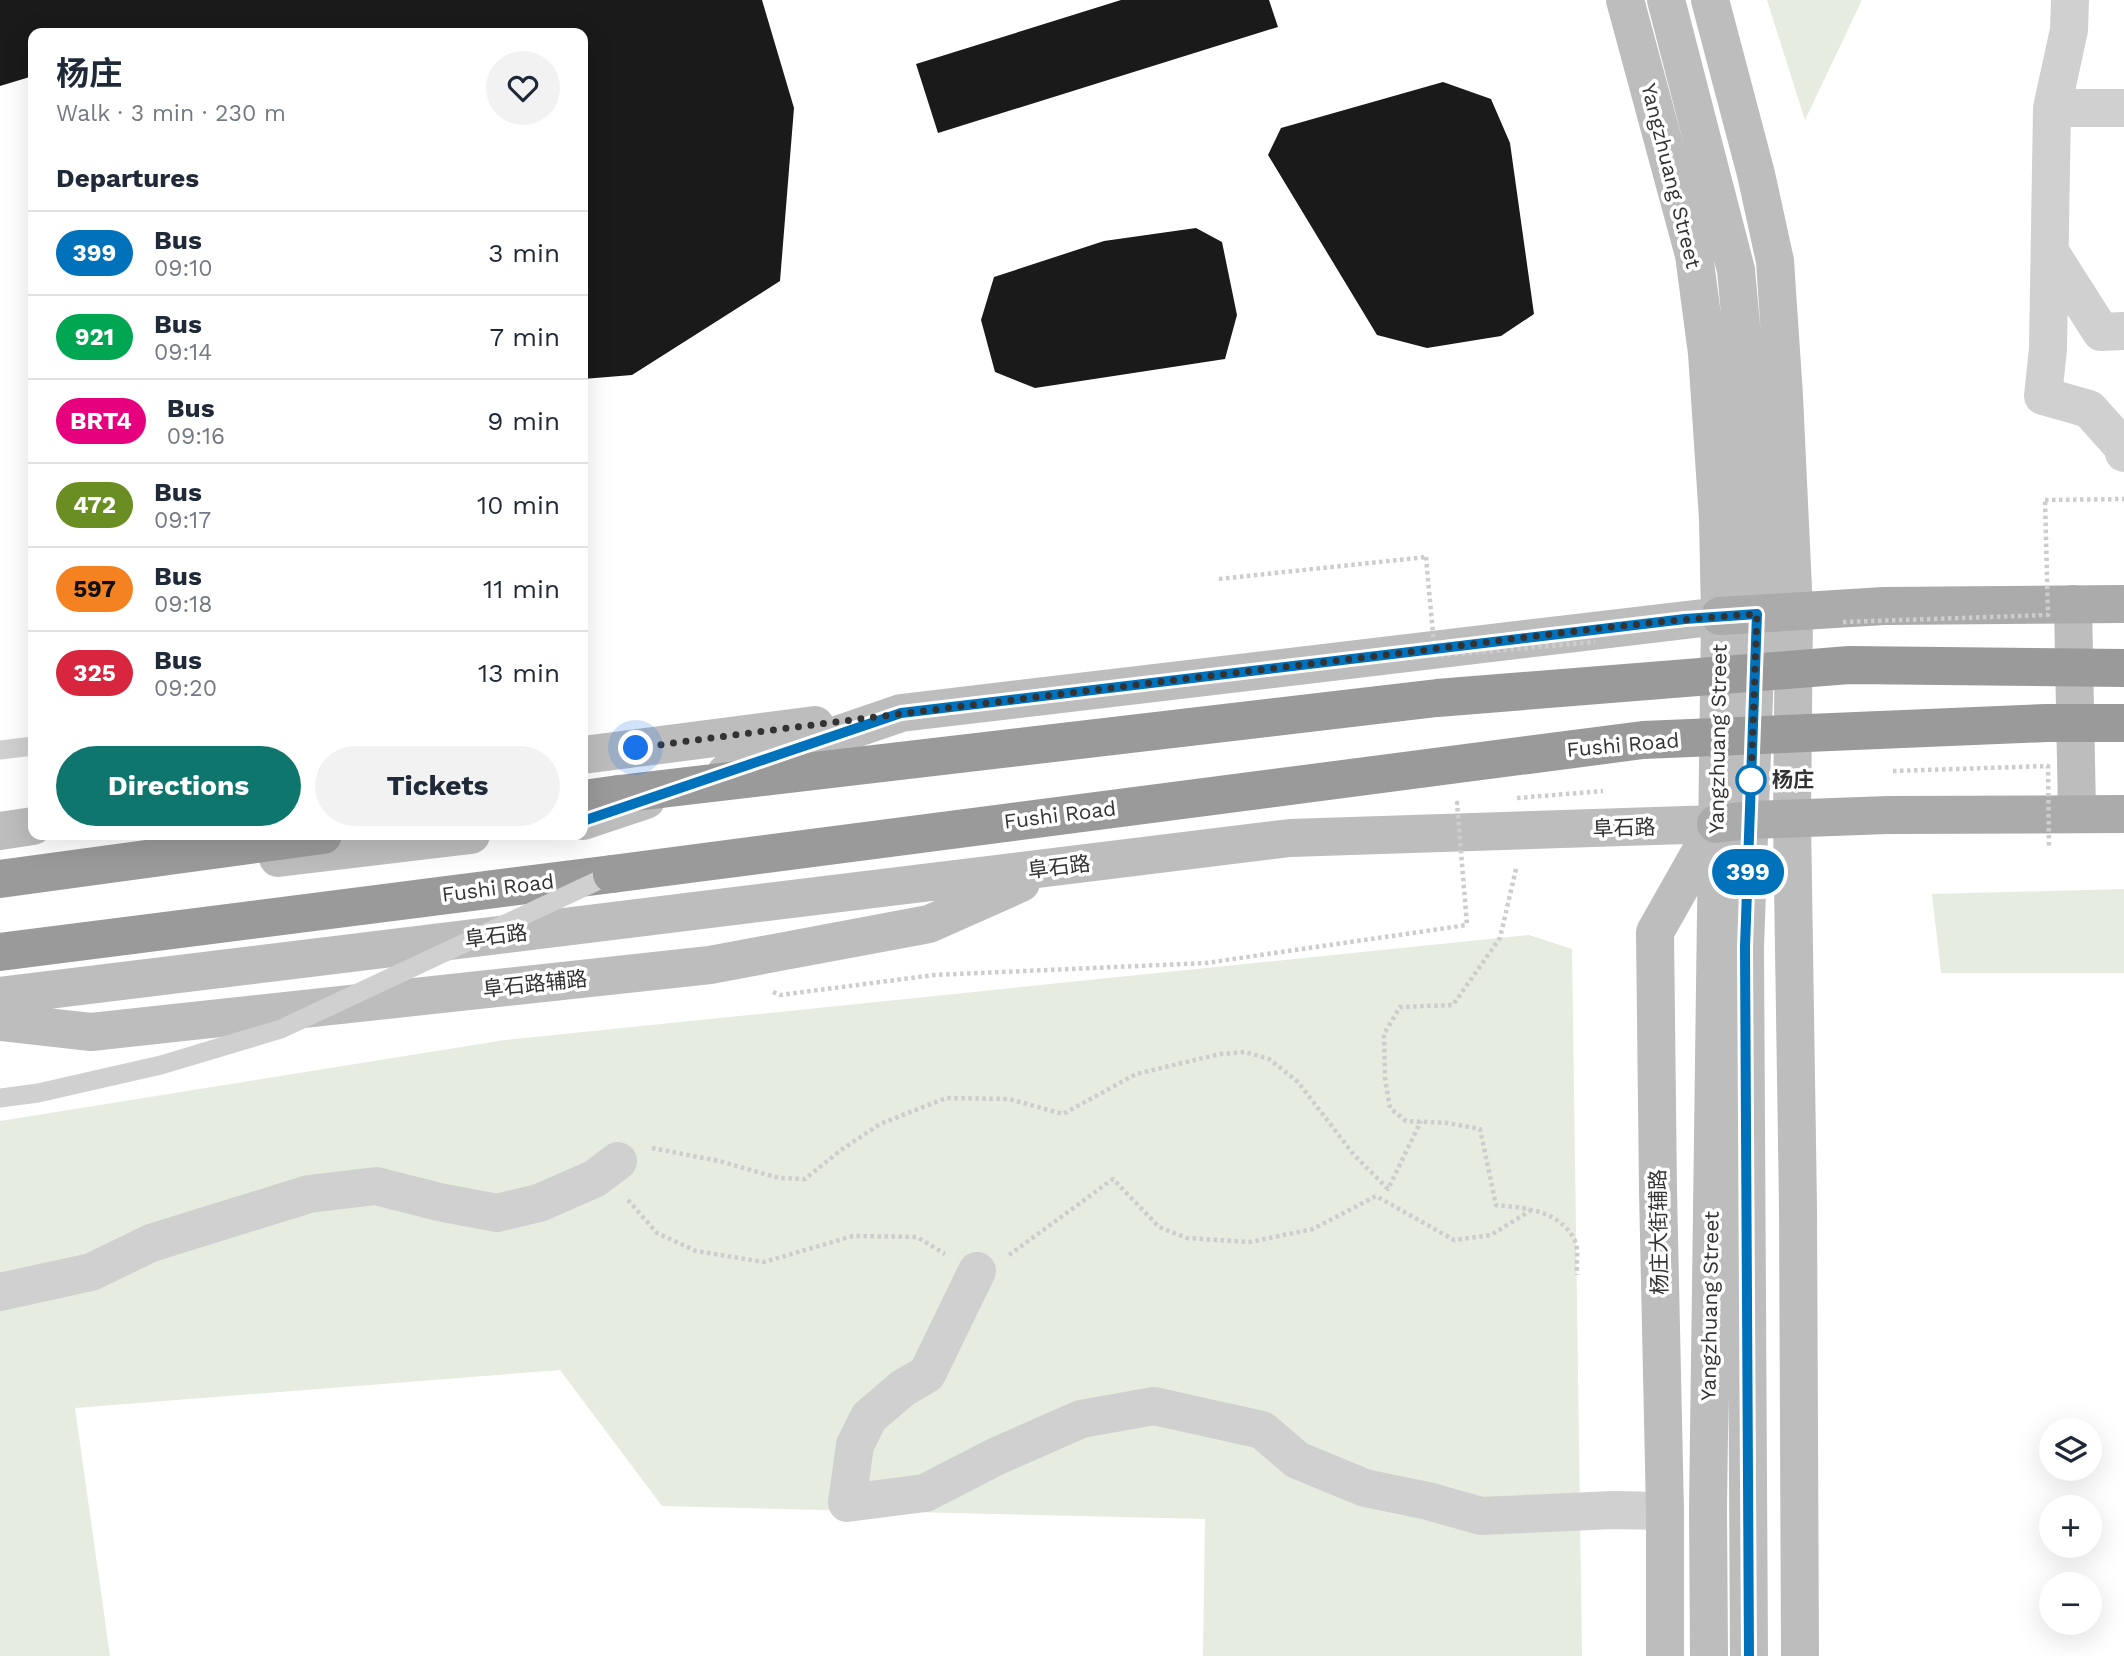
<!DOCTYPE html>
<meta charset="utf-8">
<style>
:root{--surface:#fff;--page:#f2f2f3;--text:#1f2937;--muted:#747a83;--line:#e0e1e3;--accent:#0f766e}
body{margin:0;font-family:"Work Sans","Noto Sans SC",sans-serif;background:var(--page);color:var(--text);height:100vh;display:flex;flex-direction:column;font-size:26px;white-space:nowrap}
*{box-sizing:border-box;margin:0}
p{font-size:23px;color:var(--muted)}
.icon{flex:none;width:38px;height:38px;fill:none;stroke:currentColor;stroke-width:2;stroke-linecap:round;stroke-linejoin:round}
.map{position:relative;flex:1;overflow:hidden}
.details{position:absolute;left:28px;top:28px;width:560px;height:812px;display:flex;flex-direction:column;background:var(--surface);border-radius:14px;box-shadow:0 7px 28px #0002}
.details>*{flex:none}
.badge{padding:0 14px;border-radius:23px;font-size:24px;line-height:46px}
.tools{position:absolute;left:2039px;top:1418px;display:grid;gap:14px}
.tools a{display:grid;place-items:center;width:63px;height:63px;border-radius:50%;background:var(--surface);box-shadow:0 7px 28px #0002;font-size:35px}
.you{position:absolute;width:35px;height:35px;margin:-18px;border:5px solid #fff;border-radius:50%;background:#1a73e8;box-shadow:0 0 0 10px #1a73e833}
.map>.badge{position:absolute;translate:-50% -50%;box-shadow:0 0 0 4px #fff}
h2{padding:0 28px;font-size:26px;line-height:63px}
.round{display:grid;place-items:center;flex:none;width:74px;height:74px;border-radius:37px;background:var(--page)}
.headline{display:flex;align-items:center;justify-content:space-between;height:119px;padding:0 28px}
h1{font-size:33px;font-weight:700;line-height:52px}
.cta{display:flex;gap:14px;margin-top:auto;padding:14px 28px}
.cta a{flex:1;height:80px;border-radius:42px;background:var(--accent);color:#fff;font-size:28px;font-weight:700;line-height:80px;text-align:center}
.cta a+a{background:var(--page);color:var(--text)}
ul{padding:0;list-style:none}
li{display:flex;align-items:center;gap:21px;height:84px;padding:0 28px;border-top:2px solid var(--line)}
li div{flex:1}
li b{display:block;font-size:26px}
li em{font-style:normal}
li .badge{min-width:77px;font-weight:700;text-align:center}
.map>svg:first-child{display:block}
</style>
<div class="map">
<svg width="2124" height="1656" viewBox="0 0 2124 1656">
<rect width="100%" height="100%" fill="#fff"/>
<!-- green -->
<path fill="#e6ecdf" d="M1767,0H1862L1805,120Z
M2124,889V973H1941L1932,894Z
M1529,935L1572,949L1582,1656H1203L1205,1519L662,1506L560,1370L75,1408L110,1656H0V1121L505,1040Z"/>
<!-- building -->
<path fill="#1a1a1a" d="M0,0H762L794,108L780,281L632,375L583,379V33H33V76L0,86Z
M1121,0H1269L1278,27L938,133L916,64Z
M1443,82L1491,99L1510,143L1534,314L1501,336L1427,348L1377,335L1268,155L1281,128Z
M1196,228L1222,242L1237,315L1225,359L1035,388L995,372L981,320L994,277L1104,241Z"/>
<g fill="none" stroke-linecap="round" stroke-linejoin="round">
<!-- path -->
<path stroke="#cdcdcd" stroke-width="4.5" stroke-dasharray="3.5 3.5" stroke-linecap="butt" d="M2045,500L2124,499
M1219,579L1426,557
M1516,869L1500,938L1453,1005L1400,1007L1384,1034L1385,1078L1390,1108L1406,1121L1448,1123L1480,1129L1496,1205C1526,1208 1560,1210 1575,1241C1579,1249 1576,1265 1577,1275
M773,992L780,995L934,975L1206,963L1467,925
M652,1148L719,1161L779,1178L805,1179L841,1150L880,1124L946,1098L1009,1099L1063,1114L1136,1074L1220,1054L1245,1052L1269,1059L1298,1082L1354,1155L1388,1189L1421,1121
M628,1200L657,1233L696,1251L764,1262L853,1236L917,1237L945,1254
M1009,1255L1113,1179L1159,1227L1187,1238L1250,1242L1313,1229L1376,1196L1454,1240L1491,1235L1533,1209"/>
<!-- lane -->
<path stroke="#d0d0d0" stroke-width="19" d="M0,750L33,746"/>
<!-- street -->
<path stroke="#d0d0d0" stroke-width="38" d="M2052,108L2069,30L2070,0
M2124,108H2052L2048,349L2043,396L2089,409L2123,447L2124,453
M2050,252L2101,332L2124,331
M977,1271L927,1374L903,1388L869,1417L855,1445L847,1503L925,1493L997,1456L1081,1419L1154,1406L1262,1430L1297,1460L1365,1488L1428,1501L1481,1516L1613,1510L1665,1511
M0,1292L91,1272L151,1243L309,1194L376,1186L439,1202L497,1213L539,1203L594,1179L618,1161"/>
<!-- secondary -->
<path stroke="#bdbdbd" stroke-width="38" d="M1625,0L1694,255L1707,353L1718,519L1720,616L1708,1509L1709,1656
M1666,0L1736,270L1744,358L1757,614L1745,947L1749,1656
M1710,0L1756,174L1775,261L1784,396L1794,610L1792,819L1798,1207L1800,1656
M2073,604L2077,813
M583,755L815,725
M726,773L901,713L1720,616
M583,821L646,800
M0,831L33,826
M278,858L471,835
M0,996L1290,838L1716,824
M0,1022L91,1032L710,965L929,924L1021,883
M1665,1656V1511L1658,1190L1655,932L1715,826"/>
<!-- primary -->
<path stroke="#ababab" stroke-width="38" d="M1720,616L1884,606L2124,604
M1716,824L1750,820L1888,815L2124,814"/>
<!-- highway -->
<path stroke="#9a9a9a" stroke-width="38" d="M583,799L619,794
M0,879L323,835
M0,952L612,874"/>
<!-- path-bridge -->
<path stroke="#cdcdcd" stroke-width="4.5" stroke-dasharray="3.5 3.5" stroke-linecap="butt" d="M1426,557L1435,656L1595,642
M1843,622L2048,615L2045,500
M1893,771L2048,766L2049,849
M1517,798L1603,791
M1459,803H1457L1467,925"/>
<!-- lane-bridge -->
<path stroke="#d0d0d0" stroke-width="19" d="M0,1098L38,1093L161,1065L281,1029L612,874"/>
<!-- highway-bridge -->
<path stroke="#9a9a9a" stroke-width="38" d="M619,794L1437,698L1849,665L2124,668
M612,874L1643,740L2047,723H2124"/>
</g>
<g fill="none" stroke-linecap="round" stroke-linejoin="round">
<!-- line casing -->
<g stroke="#fff" stroke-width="16">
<path id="line" d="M583,821L901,713L1685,619L1757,614L1745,947L1749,1656"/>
</g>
<!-- line -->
<use href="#line" stroke="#0072bc" stroke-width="10"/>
<!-- walk -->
<path stroke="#333" stroke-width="7" stroke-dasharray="0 12.6" d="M636,748C868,717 1101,689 1334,661C1475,645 1615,623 1757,614L1751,780"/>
</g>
<!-- markers -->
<circle fill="#fff" stroke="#0072bc" stroke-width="3.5" cx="1751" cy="780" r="14"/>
<g text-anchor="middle" stroke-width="7" stroke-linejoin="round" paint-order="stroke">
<!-- street labels -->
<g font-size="21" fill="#333" stroke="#fff">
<text transform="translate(1671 176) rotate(76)" y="7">Yangzhuang Street</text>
<text transform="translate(1718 739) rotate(-89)" y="7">Yangzhuang Street</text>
<text transform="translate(1623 745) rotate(-5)" y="7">Fushi Road</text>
<text transform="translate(1060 815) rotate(-7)" y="7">Fushi Road</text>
<text transform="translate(1624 828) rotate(-2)" y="7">阜石路</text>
<text transform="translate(1059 867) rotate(-7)" y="7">阜石路</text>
<text transform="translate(498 888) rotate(-7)" y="7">Fushi Road</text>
<text transform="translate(496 936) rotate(-7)" y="7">阜石路</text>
<text transform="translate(535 984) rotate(-6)" y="7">阜石路辅路</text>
<text transform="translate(1659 1232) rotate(-91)" y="7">杨庄大街辅路</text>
<text transform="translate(1710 1306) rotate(-89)" y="7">Yangzhuang Street</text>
</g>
<!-- stop labels -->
<g font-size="21" font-weight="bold" fill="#333" stroke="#fff" text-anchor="start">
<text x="1772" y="787">杨庄</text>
</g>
</g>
</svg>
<div class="tools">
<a><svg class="icon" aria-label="layers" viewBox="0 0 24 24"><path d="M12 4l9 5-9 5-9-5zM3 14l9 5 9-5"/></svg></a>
<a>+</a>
<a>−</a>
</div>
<div class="you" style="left:636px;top:748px"></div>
<b class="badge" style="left:1748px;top:872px;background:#0072bc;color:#fff">399</b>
<section class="details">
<div class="headline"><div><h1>杨庄</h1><p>Walk · 3 min · 230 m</p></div><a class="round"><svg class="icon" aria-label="heart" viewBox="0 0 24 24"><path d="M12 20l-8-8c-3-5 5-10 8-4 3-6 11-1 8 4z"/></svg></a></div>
<h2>Departures</h2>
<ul>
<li><span class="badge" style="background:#0072bc;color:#fff">399</span><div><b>Bus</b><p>09:10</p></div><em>3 min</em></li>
<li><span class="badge" style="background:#00a651;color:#fff">921</span><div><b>Bus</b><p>09:14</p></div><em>7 min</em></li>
<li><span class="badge" style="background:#e6007e;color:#fff">BRT4</span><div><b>Bus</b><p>09:16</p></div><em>9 min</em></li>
<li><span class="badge" style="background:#6b8e23;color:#fff">472</span><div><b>Bus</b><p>09:17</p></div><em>10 min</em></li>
<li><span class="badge" style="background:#f58220;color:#111">597</span><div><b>Bus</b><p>09:18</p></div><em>11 min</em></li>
<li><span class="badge" style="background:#d7263d;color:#fff">325</span><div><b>Bus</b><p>09:20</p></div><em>13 min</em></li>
</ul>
<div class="cta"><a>Directions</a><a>Tickets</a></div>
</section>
</div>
